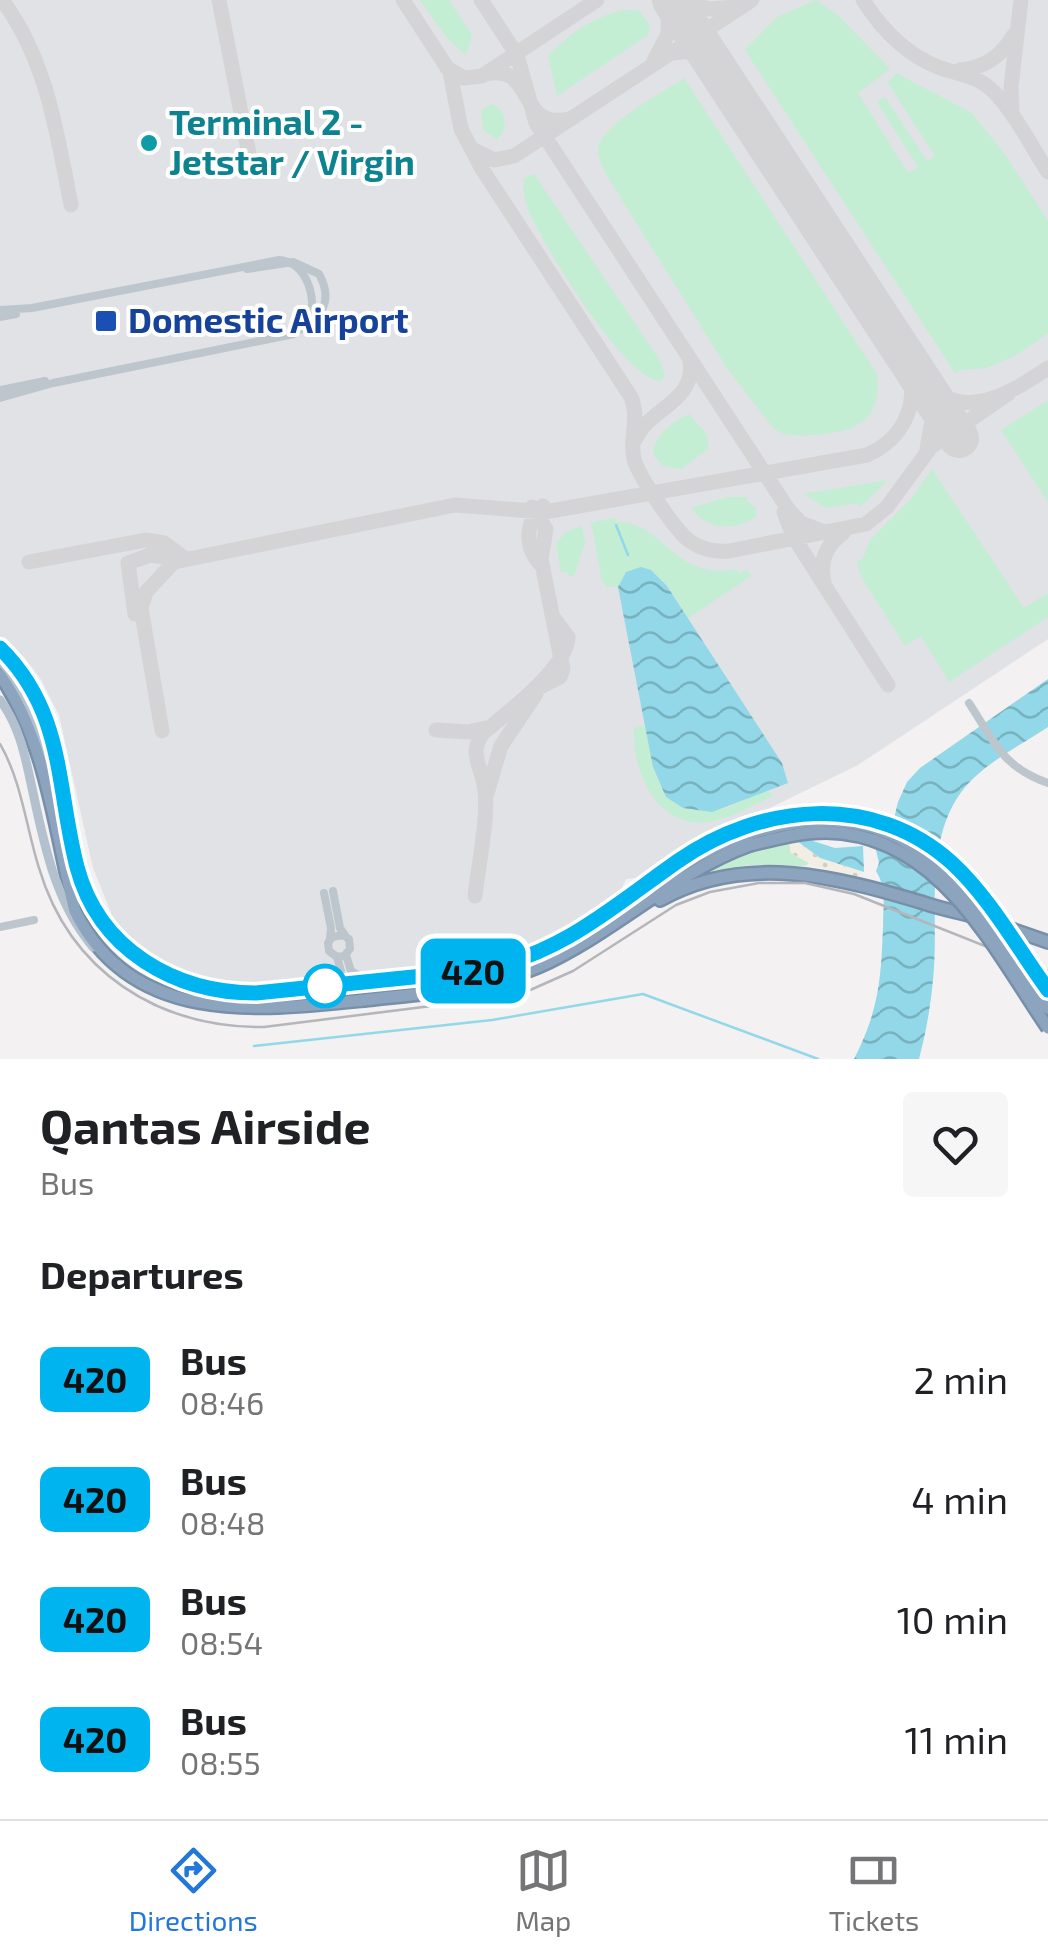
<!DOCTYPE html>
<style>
:root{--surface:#fff;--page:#f6f6f6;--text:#202124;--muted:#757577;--line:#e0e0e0;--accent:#2377dc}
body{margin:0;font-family:"Exo 2",sans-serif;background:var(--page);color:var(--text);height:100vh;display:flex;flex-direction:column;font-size:38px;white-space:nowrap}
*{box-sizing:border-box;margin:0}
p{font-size:32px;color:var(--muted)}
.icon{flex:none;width:55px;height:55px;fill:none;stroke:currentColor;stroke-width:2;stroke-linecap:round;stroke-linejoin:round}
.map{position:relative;height:1059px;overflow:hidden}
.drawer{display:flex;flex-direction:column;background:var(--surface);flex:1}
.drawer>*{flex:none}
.badge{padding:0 20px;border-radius:15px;font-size:35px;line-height:65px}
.map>.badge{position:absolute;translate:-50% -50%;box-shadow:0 0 0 5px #fff}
h2{padding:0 40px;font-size:38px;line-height:90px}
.round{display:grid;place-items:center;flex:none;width:105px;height:105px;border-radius:10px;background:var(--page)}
.summary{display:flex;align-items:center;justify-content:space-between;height:170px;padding:0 40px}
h1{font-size:48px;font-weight:700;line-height:75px}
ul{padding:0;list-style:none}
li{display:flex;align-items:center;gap:30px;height:120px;padding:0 40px}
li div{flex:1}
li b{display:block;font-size:38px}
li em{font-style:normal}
li .badge{min-width:110px;font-weight:700;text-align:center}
.tab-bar{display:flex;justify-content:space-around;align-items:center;height:140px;border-top:2px solid var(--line);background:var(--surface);font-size:28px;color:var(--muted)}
.tab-bar a{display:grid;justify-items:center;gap:5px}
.tab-bar .active{color:var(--accent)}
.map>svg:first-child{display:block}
</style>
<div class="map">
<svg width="1048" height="1059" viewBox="0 0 1048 1059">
<defs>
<pattern id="sand-dots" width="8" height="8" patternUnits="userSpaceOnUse" patternTransform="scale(2.5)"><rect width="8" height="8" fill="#f3eee3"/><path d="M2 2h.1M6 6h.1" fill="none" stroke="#d2cec5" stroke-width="1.8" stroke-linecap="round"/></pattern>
<pattern id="water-waves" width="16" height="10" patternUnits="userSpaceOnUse" patternTransform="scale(2.5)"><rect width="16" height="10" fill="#92d8e8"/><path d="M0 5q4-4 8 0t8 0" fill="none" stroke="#79b2bf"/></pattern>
</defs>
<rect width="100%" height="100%" fill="#f3f1f1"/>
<!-- airport -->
<path fill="#e0e2e5" d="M0,0H1048V639L858,765L692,846L644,877L626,879L615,904L551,944L521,957L483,966L244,989L185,979L161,969L126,941L114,920L93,868L59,715L40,678L23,656L0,636Z"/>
<!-- green -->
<path fill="#c3eed3" d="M420,0H449L472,35L466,55L448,39Z
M816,0L840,17L890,69L858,93L908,173L918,167L877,102L885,97L927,161L935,156L888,83L896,73L972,113L1006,156L1048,221V333C1030,347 1010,360 988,367C975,371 965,367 955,373L745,50L777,17Z
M624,10L640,11L650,27L648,35L557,96L548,56C569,34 594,16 624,10Z
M684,78L877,374C882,420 858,432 813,435C799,436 786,437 774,429L727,368L607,176C603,166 595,154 599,144C610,120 662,93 684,78Z
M492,104C503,109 507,120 503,132L497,139L483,130L481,110Z
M534,174L659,359L665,375L661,381C626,382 542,243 528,209C524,199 523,189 524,178Z
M1048,400V502L1001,430Z
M689,414L707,435L708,449L681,469L663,466L653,455C654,434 672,423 689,414Z
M932,469L1024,608L1048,593V617L949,682L921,636L905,646L860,575L857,561L862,560L871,539L911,499Z
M888,480L860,507L858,503L827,508L803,494Z
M728,497H747V501L756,508V517C734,531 707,530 691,508Z
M615,518L616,522C664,520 671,581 737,569L739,573L747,569L751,576L688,618L667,586L626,573L618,587H607L602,581L591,523Z
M582,526L585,543L574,576L569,577L568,572H561L556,544L564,533Z
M646,725L653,767L666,797C719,815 714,816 764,789L773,796C754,804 735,817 714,821C659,833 632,774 634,728Z
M789,842L791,853L809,863L806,866L748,865L706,876L703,872L761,849Z"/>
<!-- sand -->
<path fill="url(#sand-dots)" d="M797,841L820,858L861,872L860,878L814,866L791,853L789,842Z"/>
<!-- water -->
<path fill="url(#water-waves)" d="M641,567L651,570L667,586L782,763L788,783L712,812L683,808L666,797L653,767L618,587L626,572Z
M1048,679V727C1021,745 987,762 966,786C924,836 938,907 934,967C932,998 927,1029 919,1059H854C879,1010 881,980 883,926C883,907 887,888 876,871L879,863L876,850L892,827L898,802L907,782L920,768Z
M810,840L835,848L863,846L864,872L820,858L797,841Z"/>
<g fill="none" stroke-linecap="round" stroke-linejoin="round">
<!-- stream -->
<path stroke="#92d8e8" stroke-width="2.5" d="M616,525L628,555
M254,1046L492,1020L643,994L818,1059"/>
<!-- taxiway -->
<path stroke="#d4d4d6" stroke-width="15" d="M2,0C47,60 57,134 71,205
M219,0L250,159
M403,0L450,72L461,129L482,169L631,397C640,418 629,438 634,459C639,477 676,532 691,542C703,550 715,552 729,551L866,524L887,507L931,447L1009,393
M481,0L517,55L536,123L788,509L801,523L824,532
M680,0L709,9L735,7
M863,0C882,30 905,54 938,67C953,73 969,74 983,83C1008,99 1031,146 1048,172
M664,2L680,14L698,40
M675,53C697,48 709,58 721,76
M654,61L668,34V0
M447,68L464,78L482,76L597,0
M960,70C984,68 1001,57 1013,36
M485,74C536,62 516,131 569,119
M1012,111L1011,87L1021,0
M472,149L494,160L514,156L752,0
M914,368C953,427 1002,399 1048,368
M923,385L933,414L927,449
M635,440C649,408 696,402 690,361
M532,507L546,529L541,559L563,669L560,677L542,686
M784,512L793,536L888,685
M29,562L146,540L164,543L183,557
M543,567C524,548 524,524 543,506
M824,582C819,561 826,545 843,533
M135,614L128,563L150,555L180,559
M436,730L468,732L490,727
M162,731L141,608L146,592L174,562L455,505L545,512L867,455C914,434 924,385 897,344
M487,793L501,746L536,694
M475,896C478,867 490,811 484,785C480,763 469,753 483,733C507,713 567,668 568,637L553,617"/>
<!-- runway -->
<path stroke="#d4d4d6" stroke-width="40" d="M672,0L959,438"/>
<!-- highway casing -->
<g stroke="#778fa9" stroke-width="16">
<path id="highway" d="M0,648C47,695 56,751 67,814C73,844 77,874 91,901C118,955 172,988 231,993C266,996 303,988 338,984C386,980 434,975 482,970C507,964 533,958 556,946C621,911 675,859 746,835
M0,675C47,742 55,832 75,911C133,1029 265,1010 374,999C429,993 487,989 538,967C613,934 672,873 750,845
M720,837L783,816L836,812
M660,900C745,852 837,877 924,903C941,909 959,912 976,917
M999,925L1048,942"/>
</g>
<!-- minor -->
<path stroke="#bec6cd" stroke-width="8" d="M0,310L32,308L279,260C307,262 318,299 309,323
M0,317L16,314
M0,390L45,381
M0,398L53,383L294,334
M969,703C994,741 1002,767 1048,783
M333,891L340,928L346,937
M324,893L331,928L330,939
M0,927L34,920
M346,955L351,971L364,978
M333,981L341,971L337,957L329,951L328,943L332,937L343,935L349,939L350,949L344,956L337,957"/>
<!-- major -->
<path stroke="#b3c1ce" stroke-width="9" d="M0,660C40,708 51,766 63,825C68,850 72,877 85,899
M0,700C20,727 25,756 32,788C44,844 55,902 93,947"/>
<!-- highway -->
<use href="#highway" stroke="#8ca4bd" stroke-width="11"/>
<!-- rail -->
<path stroke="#b4b6bb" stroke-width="2.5" d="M0,744C22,782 26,827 39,868C70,972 158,1028 264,1027L519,995L573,971L676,905L710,892L759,883H805L854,894L1048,971"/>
<!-- highway-bridge casing -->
<g stroke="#778fa9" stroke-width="16" stroke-linecap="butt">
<path id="highway-bridge" d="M836,812C945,825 990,910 1048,990
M746,835C912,781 966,892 1048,1008
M750,845C775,839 800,832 826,832C939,834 992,946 1048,1028"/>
</g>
<!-- minor-bridge -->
<path stroke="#bec6cd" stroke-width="8" d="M247,269L293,262L319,274C335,302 319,326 290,333"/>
<!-- highway-bridge -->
<use href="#highway-bridge" stroke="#8ca4bd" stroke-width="11"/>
</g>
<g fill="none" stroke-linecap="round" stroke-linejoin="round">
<!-- line casing -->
<g stroke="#fff" stroke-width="22">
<path id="line" d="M0,648C65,712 56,786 77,867C99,950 175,993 256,993L482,970C564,952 611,908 678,861C761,803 874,792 952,863C990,898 1018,949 1048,990"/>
</g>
<!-- line -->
<use href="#line" stroke="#00b5ef" stroke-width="15"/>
</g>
<!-- markers -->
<circle fill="#0f9aa8" stroke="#fff" stroke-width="4" cx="149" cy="143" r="10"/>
<rect fill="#1a4fb4" stroke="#fff" stroke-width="4" x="94" y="309" width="24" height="24" rx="5"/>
<circle fill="#fff" stroke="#00b5ef" stroke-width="5" cx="325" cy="986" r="20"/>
<g text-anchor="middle" stroke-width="8" stroke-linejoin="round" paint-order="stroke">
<!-- culture labels -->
<g font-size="35" font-weight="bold" fill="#0d838f" stroke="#fff" text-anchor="start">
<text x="169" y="135">Terminal 2 -<tspan x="169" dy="40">Jetstar / Virgin</tspan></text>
</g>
<!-- transit labels -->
<g font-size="35" font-weight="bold" fill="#164399" stroke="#fff" text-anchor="start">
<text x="128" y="333">Domestic Airport</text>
</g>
</g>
</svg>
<b class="badge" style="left:473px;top:971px;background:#00b5ef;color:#111">420</b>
</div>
<section class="drawer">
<div class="summary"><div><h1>Qantas Airside</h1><p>Bus</p></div><a class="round"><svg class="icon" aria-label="heart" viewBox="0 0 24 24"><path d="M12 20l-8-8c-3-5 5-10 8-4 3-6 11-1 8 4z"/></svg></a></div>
<h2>Departures</h2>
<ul>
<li><span class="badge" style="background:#00b5ef;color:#111">420</span><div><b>Bus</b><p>08:46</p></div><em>2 min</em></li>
<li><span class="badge" style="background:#00b5ef;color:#111">420</span><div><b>Bus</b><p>08:48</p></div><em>4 min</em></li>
<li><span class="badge" style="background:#00b5ef;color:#111">420</span><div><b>Bus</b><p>08:54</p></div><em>10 min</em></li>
<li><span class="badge" style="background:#00b5ef;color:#111">420</span><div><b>Bus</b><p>08:55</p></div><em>11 min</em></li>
</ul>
</section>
<nav class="tab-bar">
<a class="active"><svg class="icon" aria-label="directions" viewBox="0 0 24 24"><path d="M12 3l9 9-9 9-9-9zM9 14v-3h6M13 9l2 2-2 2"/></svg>Directions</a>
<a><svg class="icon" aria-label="map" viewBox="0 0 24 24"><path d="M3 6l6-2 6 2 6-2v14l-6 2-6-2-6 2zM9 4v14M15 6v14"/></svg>Map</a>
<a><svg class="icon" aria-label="tickets" viewBox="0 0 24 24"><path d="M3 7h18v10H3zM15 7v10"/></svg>Tickets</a>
</nav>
